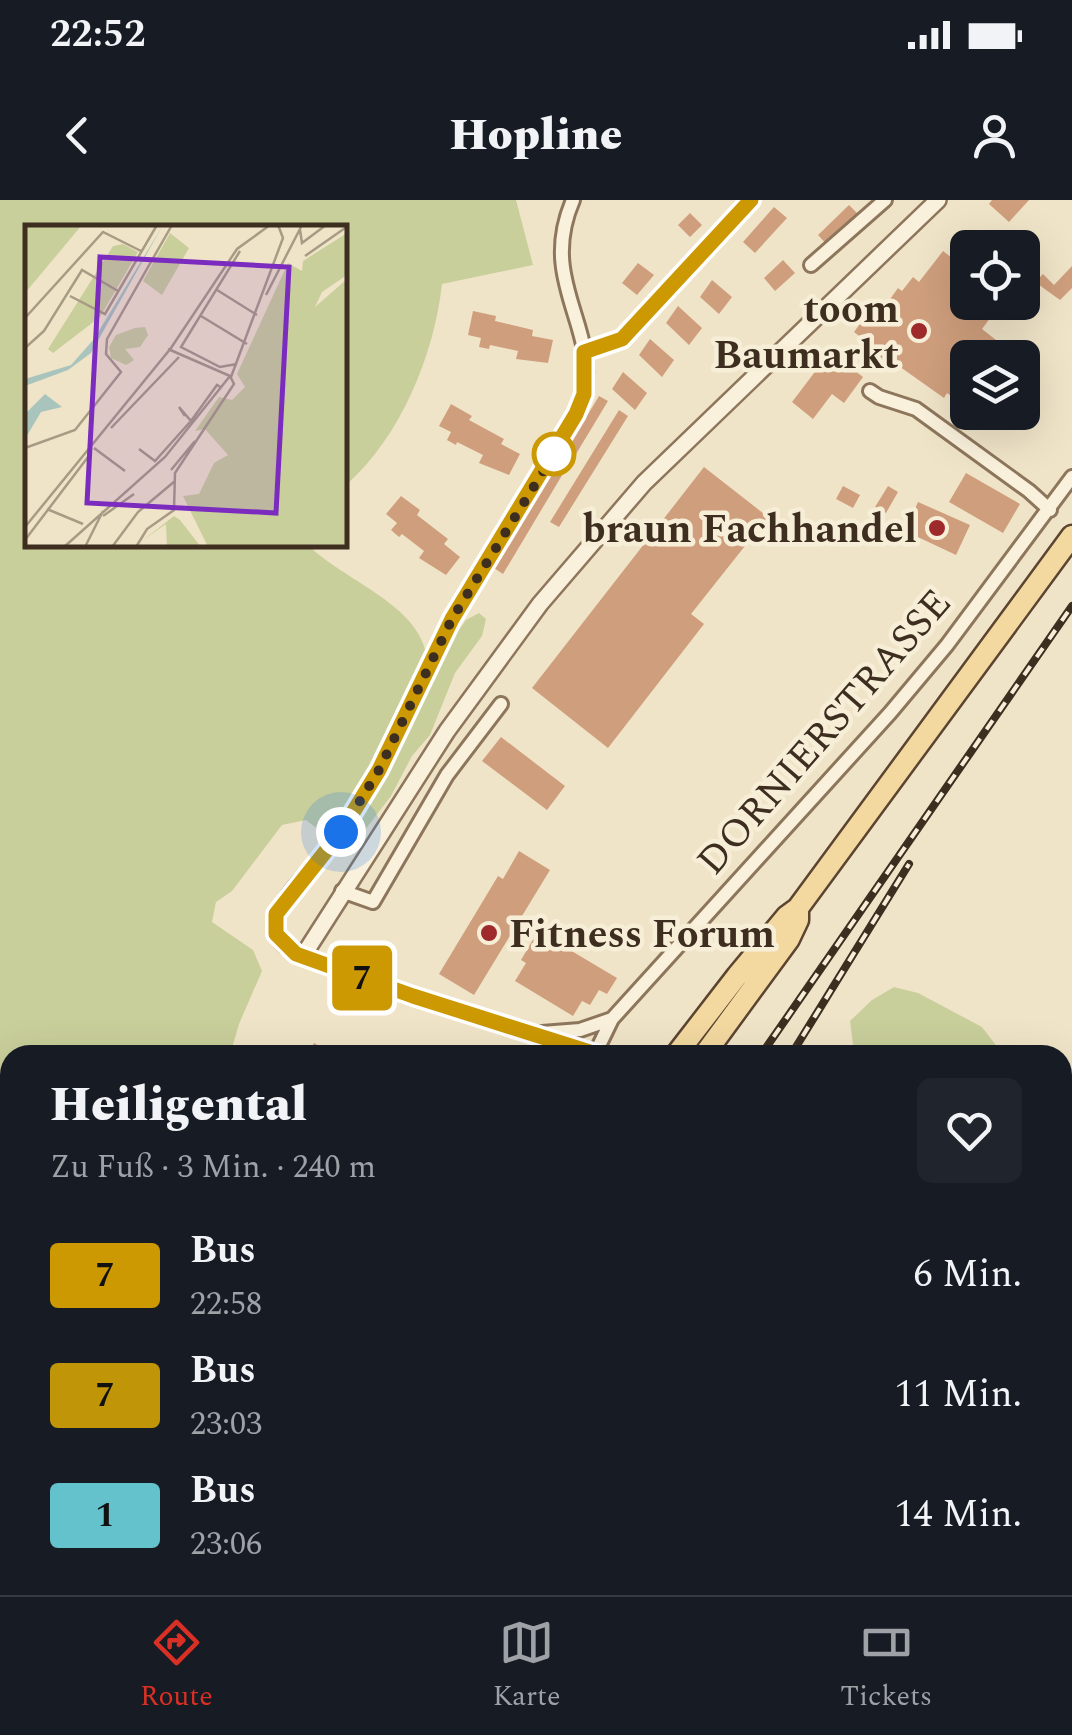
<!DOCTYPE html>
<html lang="de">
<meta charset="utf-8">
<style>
:root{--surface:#171b24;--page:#20242c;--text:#f1f3f6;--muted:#9ea1a6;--line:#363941;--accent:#d93025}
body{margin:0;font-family:Spectral,serif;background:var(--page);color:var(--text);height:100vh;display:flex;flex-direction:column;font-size:38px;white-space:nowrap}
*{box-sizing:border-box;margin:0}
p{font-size:32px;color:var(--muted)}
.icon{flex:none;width:55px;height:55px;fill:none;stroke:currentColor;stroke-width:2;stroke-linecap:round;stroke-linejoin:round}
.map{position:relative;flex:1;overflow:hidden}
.side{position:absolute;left:0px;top:845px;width:1072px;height:550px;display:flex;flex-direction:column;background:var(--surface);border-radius:30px 30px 0 0;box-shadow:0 10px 40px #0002}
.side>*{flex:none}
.badge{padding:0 20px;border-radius:8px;font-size:35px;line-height:65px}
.tools{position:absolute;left:950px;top:30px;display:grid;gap:20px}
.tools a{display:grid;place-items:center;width:90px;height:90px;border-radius:15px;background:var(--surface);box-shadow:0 10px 40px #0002;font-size:50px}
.you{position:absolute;width:50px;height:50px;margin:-25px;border:8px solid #fff;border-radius:50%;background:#1a73e8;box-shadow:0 0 0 15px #1a73e833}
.map>.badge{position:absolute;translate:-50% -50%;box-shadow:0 0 0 5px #fff}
.round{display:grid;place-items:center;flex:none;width:105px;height:105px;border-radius:15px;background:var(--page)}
.headline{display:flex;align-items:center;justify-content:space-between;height:170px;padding:0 50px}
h1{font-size:48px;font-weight:800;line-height:75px}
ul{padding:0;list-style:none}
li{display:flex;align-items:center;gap:30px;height:120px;padding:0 50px}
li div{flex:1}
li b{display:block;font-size:38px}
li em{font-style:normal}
li .badge{min-width:110px;font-weight:700;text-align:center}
.status{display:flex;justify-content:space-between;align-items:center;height:70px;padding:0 50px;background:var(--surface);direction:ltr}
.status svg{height:28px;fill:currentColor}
header{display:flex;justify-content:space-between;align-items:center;height:130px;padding:0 50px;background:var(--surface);font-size:45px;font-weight:800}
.tabs{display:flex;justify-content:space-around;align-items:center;height:140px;border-top:2px solid var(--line);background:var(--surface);font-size:28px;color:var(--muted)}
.tabs a{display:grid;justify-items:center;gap:5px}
.tabs .on{color:var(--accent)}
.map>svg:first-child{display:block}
</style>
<div class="status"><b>22:52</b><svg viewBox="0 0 49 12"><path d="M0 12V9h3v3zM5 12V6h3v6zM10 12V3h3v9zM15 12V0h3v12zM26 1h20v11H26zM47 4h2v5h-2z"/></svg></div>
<header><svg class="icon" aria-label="back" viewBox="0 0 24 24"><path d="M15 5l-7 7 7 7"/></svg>Hopline<svg class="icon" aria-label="person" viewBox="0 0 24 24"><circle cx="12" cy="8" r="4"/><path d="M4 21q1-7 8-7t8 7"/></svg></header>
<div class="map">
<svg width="1072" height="1395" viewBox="0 0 1072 1395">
<rect width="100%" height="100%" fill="#f0e4c8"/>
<!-- green -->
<path fill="#c9cf9b" d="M0,0H516L533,65L442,84C434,156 400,238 345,286V28H28V345H308C343,380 414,402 426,452L444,450L466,420L479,413L486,419L482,436L455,473L430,535L412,556L391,596L358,639L342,648L306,620L282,625L232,691L216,702L212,722L253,750L262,771L239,824L230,855H10V1385H21V1395H0Z
M894,787L918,793L982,827L998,848V855L854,852L850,821L872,800Z
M1072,1027V1280L1063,1300L1062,1038Z
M622,1385H766L761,1395H615Z
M884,1385H1029L1025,1395H879Z"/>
<!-- building -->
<path fill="#cf9f7d" d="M992,0H1029L1009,22L989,4Z
M849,5L861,17L830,48L818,35Z
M774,7L787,18L755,53L743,42Z
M690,13L702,25L690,37L678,25Z
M943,51L968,70V102H1002L982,129L1005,147L997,158H968V208L947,193L944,198L896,164L893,168L859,144L863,139L854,132L865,117L870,120L882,103L885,106L898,88L902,91L913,77L919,82Z
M783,60L795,73L775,91L764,78Z
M638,63L654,75L637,95L622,83Z
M1072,66V88L1060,100L1035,82L1043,74L1054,85Z
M712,80L732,97L719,114L700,97Z
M678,106L702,128L689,145L666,123Z
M473,111L496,116L495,121L533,130L532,136L553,140L548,163L516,159L518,151L490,145L489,149L479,147L481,138L468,135Z
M650,139L674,160L662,177L639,155Z
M830,152L863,177L844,203L832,194L813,219L792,202Z
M623,172L647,193L635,210L612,189Z
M599,196L608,201L567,269L558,264Z
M451,204L472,216L469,220L504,239L501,244L520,254L509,275L479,263L483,255L457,242L456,245L447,240L451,232L439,226Z
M619,210L628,216L559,327L550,322Z
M554,266L564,272L503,374L494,368Z
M704,267L768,317L691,414L704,424L608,548L532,488Z
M966,273L1020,304L1003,333L949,302Z
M843,286L860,295L853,308L836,299Z
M888,286L898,292L886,313L875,307Z
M401,296L420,310L417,315L448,339L444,344L460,357L446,375L419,358L424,351L402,334L399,337L391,330L397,323L386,314Z
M918,302L970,325L956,355L905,331Z
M501,537L565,586L547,610L482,561Z
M519,651L550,670L474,795L439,774L498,676L503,679Z
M538,731L617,778L607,794L599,790L590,805L582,801L573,816L515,781L526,763L521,760Z
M314,843L336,855H307Z
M106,1385H272L267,1395H100Z"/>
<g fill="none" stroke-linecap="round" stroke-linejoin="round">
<!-- minor casing -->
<g stroke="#8d765c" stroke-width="18">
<path id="minor" d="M811,65L885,0
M584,152L622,139L751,0
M870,191L879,197L916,209L1029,291L1050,310
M342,691L373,702L447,575L501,504
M303,756C286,750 270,737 276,717C281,697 326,653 341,633C355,613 368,590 380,568C407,519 426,466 454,417C485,362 522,310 553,254C564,235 579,215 584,193C598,125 538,81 573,0
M542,833L580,830L612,819
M595,854L612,819L890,513L947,445L1072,277
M1062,1073L1072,1080
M1062,1263L1072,1269
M861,1395L866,1385"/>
</g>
<!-- tertiary casing -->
<g stroke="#8d765c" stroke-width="20">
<path id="tertiary" d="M599,855L413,796L303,756L447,531L540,404L644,283L938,0"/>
</g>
<!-- primary casing -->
<g stroke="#5b4430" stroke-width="25">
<path id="primary" d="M676,855L737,776L787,716L798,708L1072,336
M704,855L789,739L798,720V708
M347,1395L352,1385
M365,1395L370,1385"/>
</g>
<!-- minor -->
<use href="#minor" stroke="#faf1dc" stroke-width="12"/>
<!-- tertiary -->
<use href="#tertiary" stroke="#faf1dc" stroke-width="15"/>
<!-- primary -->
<use href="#primary" stroke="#f3d9a0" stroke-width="20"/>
<!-- rail casing -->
<g stroke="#3d2e20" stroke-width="8">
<path id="rail" d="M761,855L1072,406
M791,855L909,664
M417,1395L422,1385
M442,1395L447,1385
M502,1395L508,1385"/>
</g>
<!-- rail -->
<use href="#rail" stroke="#f7eed8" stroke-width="4" stroke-dasharray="11" stroke-linecap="butt"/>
</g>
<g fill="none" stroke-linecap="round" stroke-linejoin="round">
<!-- line casing -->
<g stroke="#fff" stroke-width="22">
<path id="line" d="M599,855L413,796L296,754L276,734V714L341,632L379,570L452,419L576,214L584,194V152L622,139L751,0"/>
</g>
<!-- line -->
<use href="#line" stroke="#cc9903" stroke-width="15"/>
<!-- walk -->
<path stroke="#3d2e20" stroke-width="10" stroke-dasharray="0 18" d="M341,632L379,570L452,419L554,254"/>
</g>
<!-- markers -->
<g fill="#9e2a2b" stroke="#f7eed8" stroke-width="4">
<circle cx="919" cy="131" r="10"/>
<circle cx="937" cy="328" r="10"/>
<circle cx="489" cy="733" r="10"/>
</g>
<circle fill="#fff" stroke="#cc9903" stroke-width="5" cx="554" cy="254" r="20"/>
<g text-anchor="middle" stroke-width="9" stroke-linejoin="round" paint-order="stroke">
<!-- poi labels -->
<g font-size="40" font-weight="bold" fill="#3d2e20" stroke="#f7eed8" text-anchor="end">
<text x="899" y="122">toom<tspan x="899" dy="46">Baumarkt</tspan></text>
<text x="917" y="342">braun Fachhandel</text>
<text x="509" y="747" text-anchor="start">Fitness Forum</text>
</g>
<!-- street labels -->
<g font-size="40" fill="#3d2e20" stroke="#f7eed8">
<text transform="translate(823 531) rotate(-49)" y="14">DORNIERSTRASSE</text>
</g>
</g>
<!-- overview -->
<g transform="translate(25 25)">
<rect width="322" height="322" fill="#f0e4c8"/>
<path d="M0,0H57L0,68ZM145,8L164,23L137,70L118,56ZM322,8V50L297,67L290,82L322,54V322H183L158,271L174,269L189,238L203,230L180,204L170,206L194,172L207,175L220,162L212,149L263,38L277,46L278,36ZM98,19L113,27L75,92L28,128L23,124L88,21ZM110,103L120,102L123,110L115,122L100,124L109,135L101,140L86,133L84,122L91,110ZM149,291L155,295L176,322H142L141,299L117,316Z" fill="#c9cf9b"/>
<path d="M138,0L66,128L43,145L0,161V154L46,140L69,114ZM20,169L37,182L16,187L0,214V189Z" fill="#a9c4bc"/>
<path fill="none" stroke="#a89b85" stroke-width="2.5" d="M275,5L277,18L301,0M280,31L323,1M192,65L232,90M241,70L277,0M45,71L80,89L132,0M176,91L222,119M0,93L78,7L116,26M0,123L19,106L57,45L93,66M143,124L205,151M212,139L195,142L156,122L215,26M206,152L258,13L253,0M160,191L154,182L166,196L192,160L197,163M86,203L154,132M0,223L50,205L96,147L81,129L82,114L147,0M69,223L100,246M114,224L130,236L165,197M146,245L170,216M22,284L58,299M78,291L109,269M0,302L146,123L212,24L245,0M0,315L63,232M39,322L140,232L205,151M60,322L78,286M87,322L113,287L150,256M111,322L122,304L149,285L150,248L209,159L205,151"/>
<path fill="#7b2cbf" fill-opacity="0.15" stroke="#7b2cbf" stroke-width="5" d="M75,32L264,42L251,288L62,278Z"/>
<rect width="322" height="322" fill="none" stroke="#3d2e20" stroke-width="5"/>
</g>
</svg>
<div class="tools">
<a><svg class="icon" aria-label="locate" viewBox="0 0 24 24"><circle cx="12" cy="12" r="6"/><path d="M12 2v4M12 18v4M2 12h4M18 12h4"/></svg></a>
<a><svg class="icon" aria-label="layers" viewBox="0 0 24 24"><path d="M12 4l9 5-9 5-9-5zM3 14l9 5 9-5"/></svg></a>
</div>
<div class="you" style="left:341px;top:632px"></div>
<b class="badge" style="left:362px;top:778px;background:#cc9903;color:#111">7</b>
<section class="side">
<div class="headline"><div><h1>Heiligental</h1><p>Zu Fuß · 3 Min. · 240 m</p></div><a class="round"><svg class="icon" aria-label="heart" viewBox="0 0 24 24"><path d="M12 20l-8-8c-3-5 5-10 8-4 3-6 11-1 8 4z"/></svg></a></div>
<ul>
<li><span class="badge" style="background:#cc9903;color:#111">7</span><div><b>Bus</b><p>22:58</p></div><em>6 Min.</em></li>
<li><span class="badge" style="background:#c09608;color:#111">7</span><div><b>Bus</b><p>23:03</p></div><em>11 Min.</em></li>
<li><span class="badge" style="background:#63c2cb;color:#111">1</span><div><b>Bus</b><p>23:06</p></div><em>14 Min.</em></li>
</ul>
</section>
</div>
<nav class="tabs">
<a class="on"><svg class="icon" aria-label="directions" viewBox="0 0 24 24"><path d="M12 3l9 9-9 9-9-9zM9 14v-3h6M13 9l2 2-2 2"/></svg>Route</a>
<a><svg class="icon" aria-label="map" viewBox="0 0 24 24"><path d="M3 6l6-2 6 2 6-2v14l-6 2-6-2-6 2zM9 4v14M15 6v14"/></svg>Karte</a>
<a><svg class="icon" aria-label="tickets" viewBox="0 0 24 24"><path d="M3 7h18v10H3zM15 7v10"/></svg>Tickets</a>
</nav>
